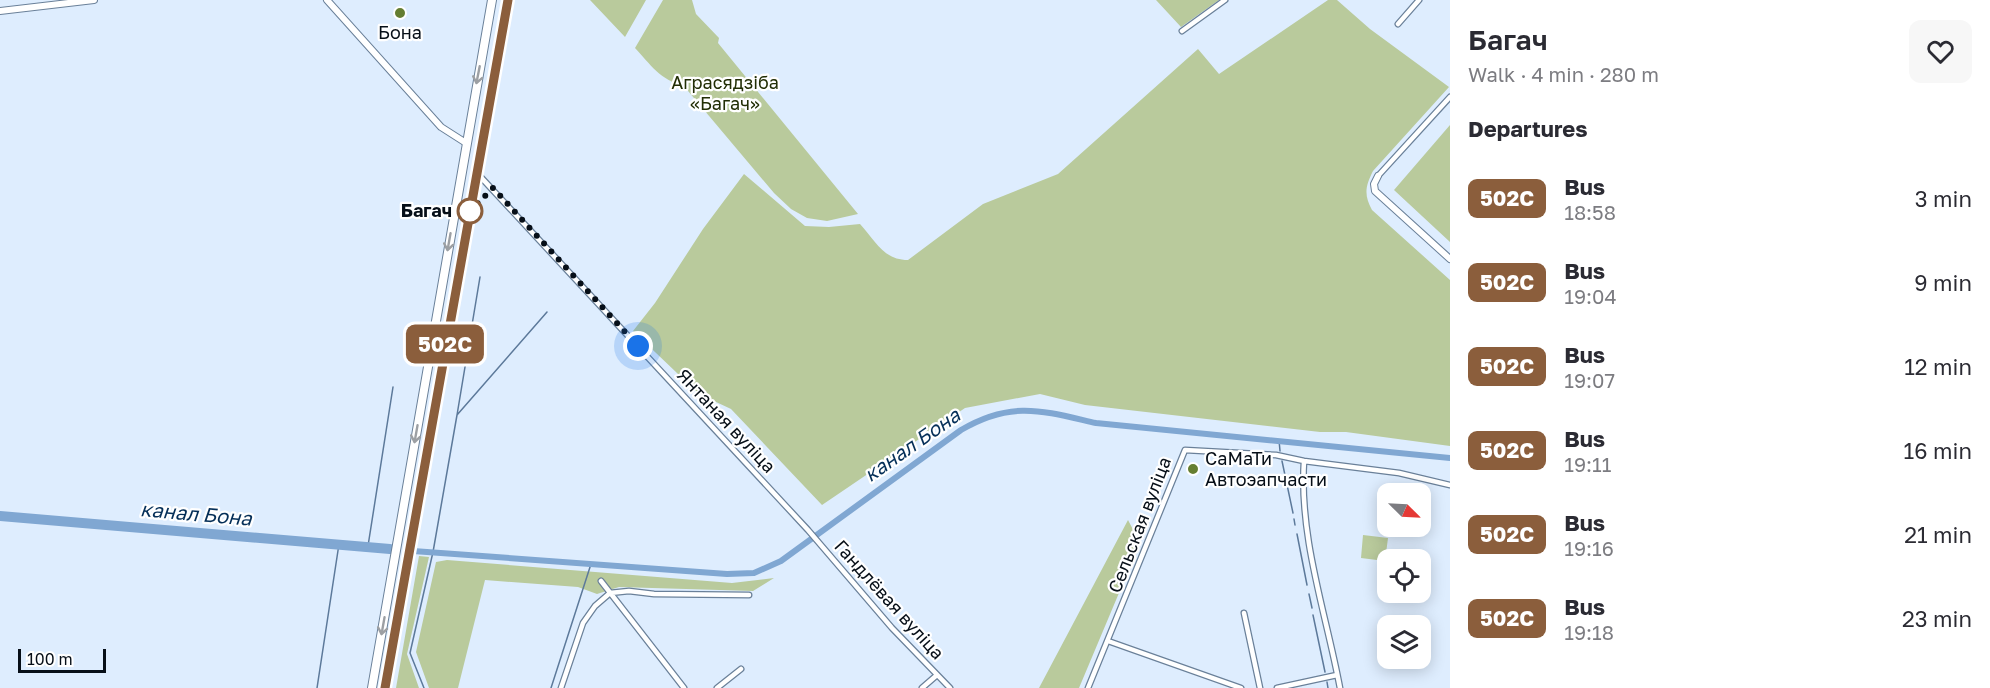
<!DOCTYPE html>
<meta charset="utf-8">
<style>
:root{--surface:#fff;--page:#f7f7f7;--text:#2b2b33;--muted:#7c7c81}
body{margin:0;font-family:"Golos Text",sans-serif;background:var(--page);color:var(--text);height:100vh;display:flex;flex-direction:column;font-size:22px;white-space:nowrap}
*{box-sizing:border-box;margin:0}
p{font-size:20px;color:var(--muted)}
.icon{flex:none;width:33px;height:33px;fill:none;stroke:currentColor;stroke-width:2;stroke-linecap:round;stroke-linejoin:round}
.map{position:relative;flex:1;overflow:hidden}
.panel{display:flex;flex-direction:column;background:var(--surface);width:540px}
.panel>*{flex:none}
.badge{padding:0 12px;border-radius:9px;font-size:21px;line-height:39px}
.needle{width:39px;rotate:114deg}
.tools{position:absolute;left:1377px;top:483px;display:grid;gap:12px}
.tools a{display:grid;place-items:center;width:54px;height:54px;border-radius:12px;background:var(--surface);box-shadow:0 3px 15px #0003;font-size:30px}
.scale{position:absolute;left:18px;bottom:15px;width:88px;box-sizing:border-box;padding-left:6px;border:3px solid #070f18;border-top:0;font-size:16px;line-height:21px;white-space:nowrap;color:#070f18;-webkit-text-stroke:4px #fff;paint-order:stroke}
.you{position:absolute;width:30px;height:30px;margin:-15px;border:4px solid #fff;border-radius:50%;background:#1a73e8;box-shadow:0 0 0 9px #1a73e833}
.map>.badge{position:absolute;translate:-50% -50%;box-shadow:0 0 0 3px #fff}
h2{padding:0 18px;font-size:22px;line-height:54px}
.round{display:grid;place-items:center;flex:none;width:63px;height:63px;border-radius:12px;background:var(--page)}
.head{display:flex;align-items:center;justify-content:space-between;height:102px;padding:0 18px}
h1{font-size:28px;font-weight:600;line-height:45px}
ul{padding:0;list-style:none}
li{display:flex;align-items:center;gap:18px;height:84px;padding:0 18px}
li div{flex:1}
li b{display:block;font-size:22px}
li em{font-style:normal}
li .badge{min-width:66px;font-weight:700;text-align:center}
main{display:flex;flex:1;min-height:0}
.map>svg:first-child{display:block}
</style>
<main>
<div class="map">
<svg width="1450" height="688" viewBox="0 0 1450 688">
<rect width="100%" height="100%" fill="#deedfe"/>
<!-- green -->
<path fill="#b9ca9c" d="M590,0H646L625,37Z
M663,0H692L696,14L719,38L718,43L858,214L827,221L807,218L791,209L774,193L683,85C661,81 650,64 635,48Z
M1156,0H1219L1181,27Z
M1328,0H1337L1370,29L1449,87L1373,171C1365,187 1364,195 1372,210L1450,280V446L1346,432H1320L1085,405L1040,394L965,408L822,505L731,409L699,394L633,331L655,303L703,229L744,174L805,226L829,227L860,224C875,240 883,260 908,260L983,204L1058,174L1198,49L1219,74Z
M1450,125V242L1394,190Z
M1128,520L1140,543L1079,688H1039Z
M1363,535L1388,538L1385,561L1361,558Z
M419,556L429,557L407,654L419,688H396Z
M447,560L732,583L774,578L753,591L619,587L597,594L578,587L485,580L458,688H429L416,652L436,562Z"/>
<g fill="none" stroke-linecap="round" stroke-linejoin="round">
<!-- stream -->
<path stroke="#5c799a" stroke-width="1.5" d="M457,415L480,277
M1279,440L1280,451
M1282,461L1293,513
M1294,519L1295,525
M1297,534L1307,585
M368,546L393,387
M1309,594L1312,608
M1313,615L1325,672
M1327,682L1328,688
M317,688L339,544
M424,688L410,653L433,552L457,415L547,312
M551,688L591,564"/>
<!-- canal -->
<path stroke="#80a7d2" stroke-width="6" d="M413,551L727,574L754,573L781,561L961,430C1012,400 1043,411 1096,423L1450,458"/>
<!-- river -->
<path stroke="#80a7d2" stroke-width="10" d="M0,516L390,549"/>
<!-- minor casing -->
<g stroke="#6a8099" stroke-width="7">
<path id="minor" d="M1398,24L1419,0
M1182,31L1225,0
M477,173L808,530L892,628L950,688
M1378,176L1450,97
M1304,461C1299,538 1326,613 1340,688
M601,581L684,688
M1244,613L1260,688
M1108,641L1241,688
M561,688L583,623L595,606L610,593L629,591L654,594L749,595
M717,688L741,669
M922,688L937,675
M1088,688L1185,450L1276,455L1304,461L1399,473L1450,485
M1277,688L1337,675"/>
</g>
<!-- tertiary casing -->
<g stroke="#6a8099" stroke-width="8">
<path id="tertiary" d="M327,0L441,127L466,143
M0,11L94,0
M1378,176L1374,184L1375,191L1450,259"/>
</g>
<!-- trunk casing -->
<g stroke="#6a8099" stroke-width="10">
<path id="trunk" d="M372,688L492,0
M385,688L508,0"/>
</g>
<!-- minor -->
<use href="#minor" stroke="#fff" stroke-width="4.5"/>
<!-- tertiary -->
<use href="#tertiary" stroke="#fff" stroke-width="6"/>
<!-- trunk -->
<use href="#trunk" stroke="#fff" stroke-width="8"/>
</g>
<!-- one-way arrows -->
<defs><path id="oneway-shaft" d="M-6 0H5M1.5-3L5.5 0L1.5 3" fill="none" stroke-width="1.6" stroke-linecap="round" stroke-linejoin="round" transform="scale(1.5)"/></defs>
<g stroke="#9c9fa3">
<use href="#oneway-shaft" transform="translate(478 75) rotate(101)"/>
<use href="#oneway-shaft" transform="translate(449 242) rotate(100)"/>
<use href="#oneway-shaft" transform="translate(416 434) rotate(100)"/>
<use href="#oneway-shaft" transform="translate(383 626) rotate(100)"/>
</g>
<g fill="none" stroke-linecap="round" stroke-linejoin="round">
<!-- line casing -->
<g stroke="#fff" stroke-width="14">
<path id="line" d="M385,688L508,0"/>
</g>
<!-- line -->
<use href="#line" stroke="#8b5e3c" stroke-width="9"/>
<!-- walk -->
<path stroke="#070f18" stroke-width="6" stroke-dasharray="0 10.8" d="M470,211L493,188L638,346"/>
</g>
<!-- markers -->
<g fill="#657e31" stroke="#fff" stroke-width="2">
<circle cx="400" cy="13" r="6"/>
<circle cx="1193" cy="469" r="6"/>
</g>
<circle fill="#fff" stroke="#8b5e3c" stroke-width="3" cx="470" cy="211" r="12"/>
<g text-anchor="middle" stroke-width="4.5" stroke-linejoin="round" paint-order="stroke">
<!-- poi labels -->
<g font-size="18" fill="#070f18" stroke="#fff">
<text x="400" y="39">Бона</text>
<text x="1205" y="465" text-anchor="start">СаМаТи<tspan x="1205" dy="21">Автоэапчасти</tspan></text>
</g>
<!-- park labels -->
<g font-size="18" fill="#222e05" stroke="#fff">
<text x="725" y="89">Аграсядзіба<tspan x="725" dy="21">«Багач»</tspan></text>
</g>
<!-- stop labels -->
<g font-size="18" font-weight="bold" fill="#070f18" stroke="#fff" text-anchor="end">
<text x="452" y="217">Багач</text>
</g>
<!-- street labels -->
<g font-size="18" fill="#070f18" stroke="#fff">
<text transform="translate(726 421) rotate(47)" y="6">Янтаная вуліца</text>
<text transform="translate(1140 525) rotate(-69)" y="6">Сельская вуліца</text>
<text transform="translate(889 600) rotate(48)" y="6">Гандлёвая вуліца</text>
</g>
<!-- water labels -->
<g font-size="20" font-style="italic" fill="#052f58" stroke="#fff">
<text transform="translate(912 445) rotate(-35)" y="7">канал Бона</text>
<text transform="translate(196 514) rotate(5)" y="7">канал Бона</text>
</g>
</g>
</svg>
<div class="tools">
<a><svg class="needle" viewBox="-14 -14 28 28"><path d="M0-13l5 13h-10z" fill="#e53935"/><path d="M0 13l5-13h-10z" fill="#7c7c81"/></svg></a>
<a><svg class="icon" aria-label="locate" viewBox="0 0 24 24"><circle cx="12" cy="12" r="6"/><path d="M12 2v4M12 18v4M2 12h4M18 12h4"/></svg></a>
<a><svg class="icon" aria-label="layers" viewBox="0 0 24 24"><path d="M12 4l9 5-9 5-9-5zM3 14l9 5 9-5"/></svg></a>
</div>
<div class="scale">100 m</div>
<div class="you" style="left:638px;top:346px"></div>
<b class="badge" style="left:445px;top:344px;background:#8b5e3c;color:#fff">502С</b>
</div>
<section class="panel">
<div class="head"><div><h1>Багач</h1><p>Walk · 4 min · 280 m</p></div><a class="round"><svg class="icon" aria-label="heart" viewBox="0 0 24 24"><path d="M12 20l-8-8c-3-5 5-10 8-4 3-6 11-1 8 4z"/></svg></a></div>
<h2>Departures</h2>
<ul>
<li><span class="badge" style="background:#8b5e3c;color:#fff">502С</span><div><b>Bus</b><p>18:58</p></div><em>3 min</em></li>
<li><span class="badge" style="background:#8b5e3c;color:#fff">502С</span><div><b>Bus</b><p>19:04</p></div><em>9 min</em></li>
<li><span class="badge" style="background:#8b5e3c;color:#fff">502С</span><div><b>Bus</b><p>19:07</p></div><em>12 min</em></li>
<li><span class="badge" style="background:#8b5e3c;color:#fff">502С</span><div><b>Bus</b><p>19:11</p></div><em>16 min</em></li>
<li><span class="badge" style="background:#8b5e3c;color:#fff">502С</span><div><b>Bus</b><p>19:16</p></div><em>21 min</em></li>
<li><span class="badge" style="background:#8b5e3c;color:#fff">502С</span><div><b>Bus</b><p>19:18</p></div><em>23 min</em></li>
</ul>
</section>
</main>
